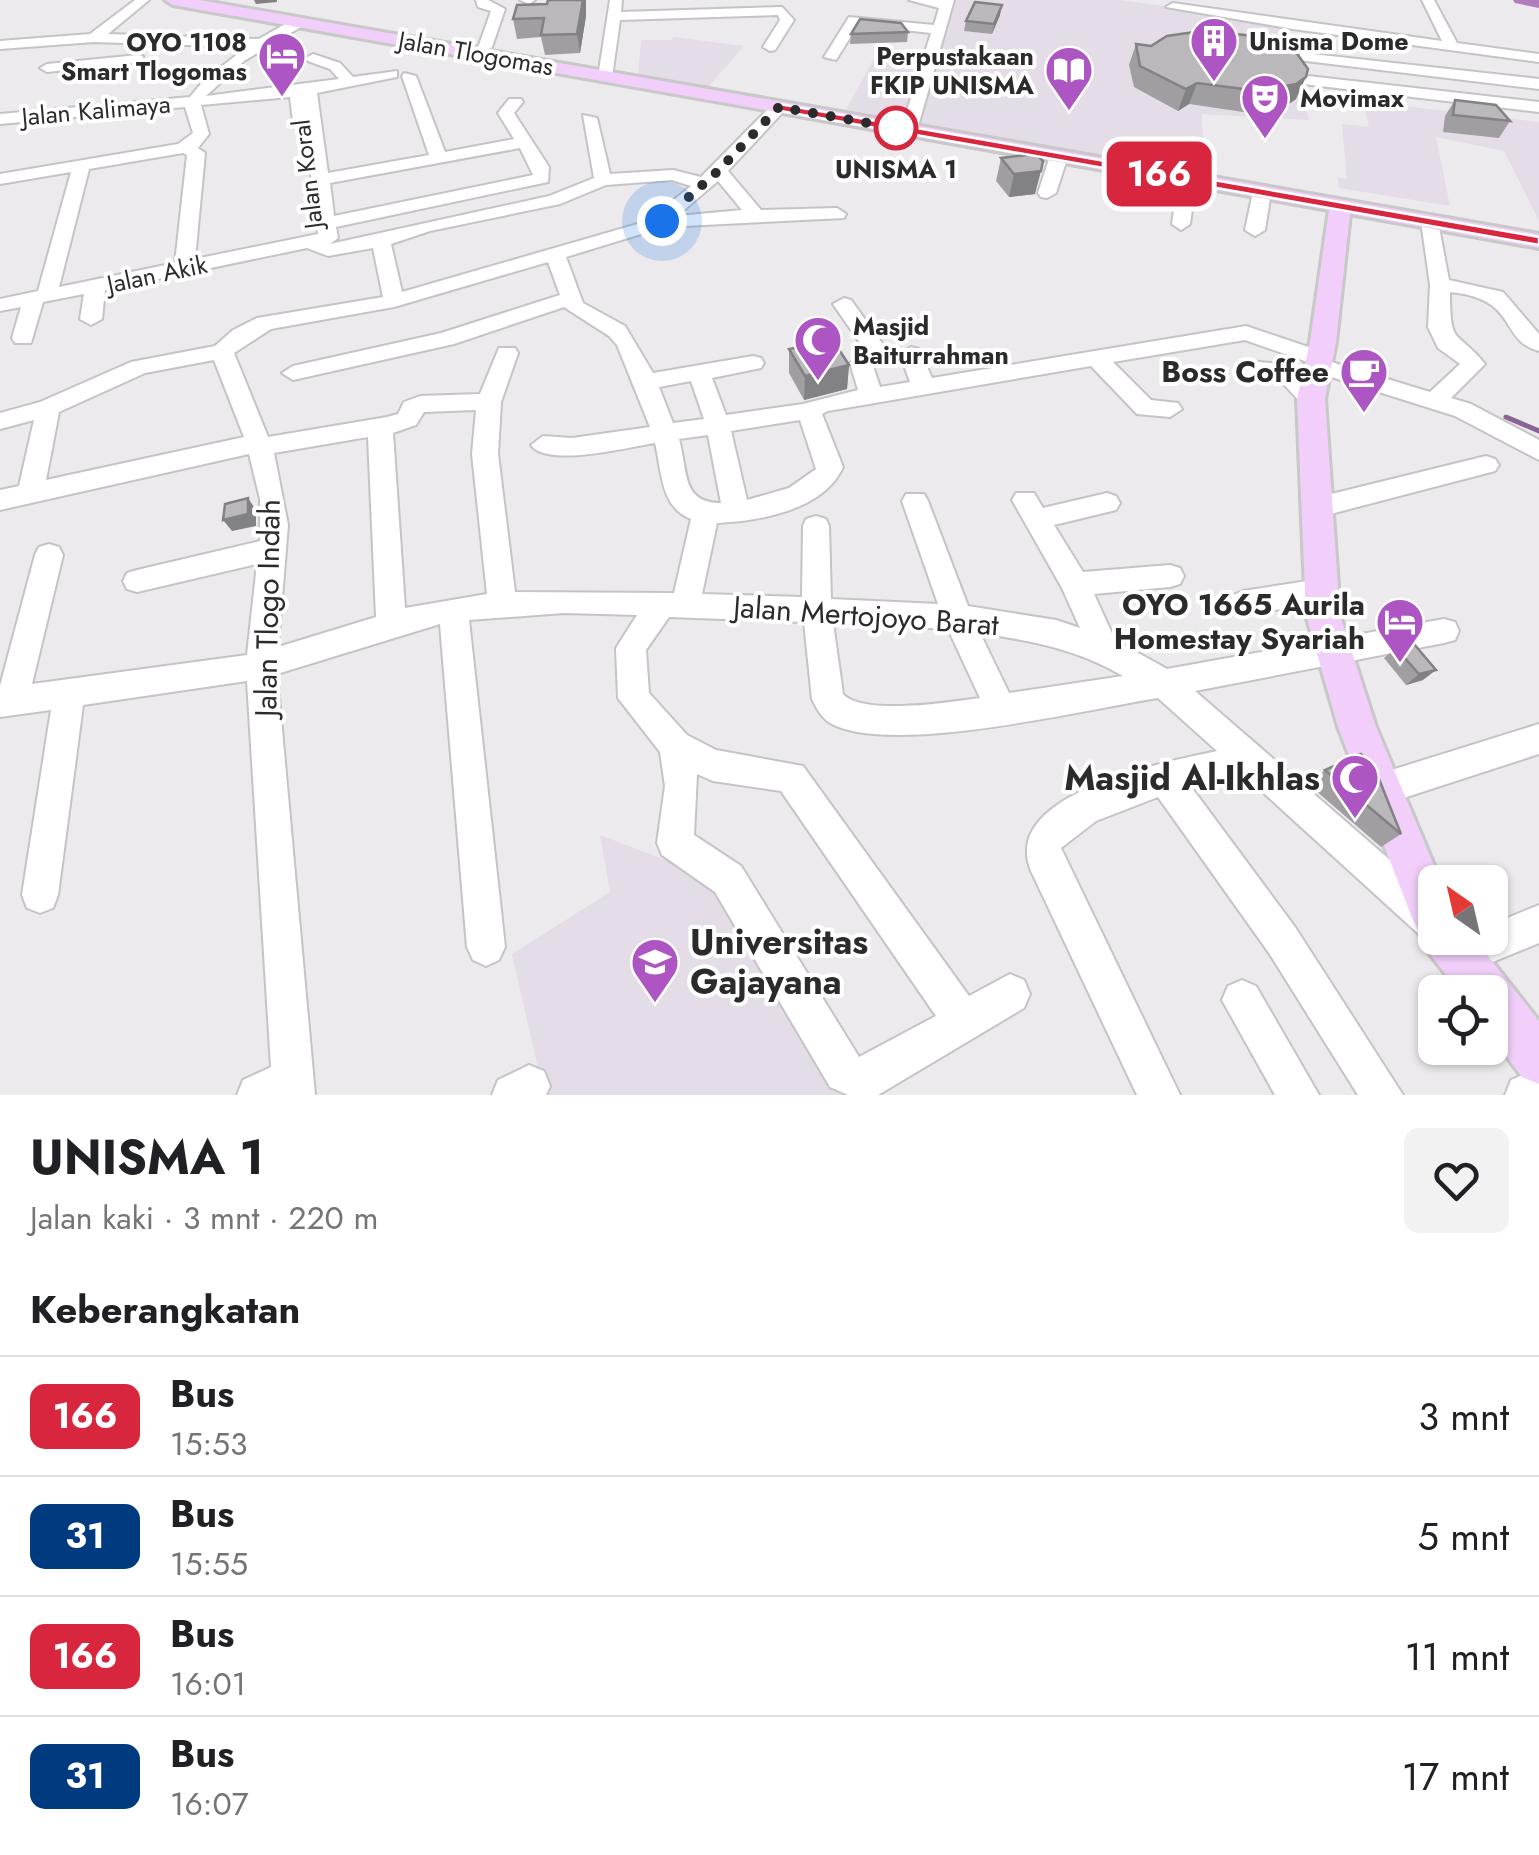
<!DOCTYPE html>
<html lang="id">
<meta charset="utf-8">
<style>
:root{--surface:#fff;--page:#f2f2f2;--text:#202124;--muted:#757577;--line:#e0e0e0}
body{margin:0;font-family:Jost,sans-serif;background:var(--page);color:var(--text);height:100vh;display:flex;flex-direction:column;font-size:38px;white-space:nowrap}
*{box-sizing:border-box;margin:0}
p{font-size:32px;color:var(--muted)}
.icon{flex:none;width:55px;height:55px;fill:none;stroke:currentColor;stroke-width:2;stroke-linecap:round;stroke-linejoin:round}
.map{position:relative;height:1095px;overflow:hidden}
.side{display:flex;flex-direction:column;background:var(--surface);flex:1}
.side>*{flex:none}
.badge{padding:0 20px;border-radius:15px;font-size:35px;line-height:65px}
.needle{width:65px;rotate:326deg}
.tools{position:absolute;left:1418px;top:865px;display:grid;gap:20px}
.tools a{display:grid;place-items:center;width:90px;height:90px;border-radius:15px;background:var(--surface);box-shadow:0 2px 8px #0004;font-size:50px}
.you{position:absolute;width:50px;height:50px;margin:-25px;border:8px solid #fff;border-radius:50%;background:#1a73e8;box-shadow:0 0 0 15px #1a73e833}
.map>.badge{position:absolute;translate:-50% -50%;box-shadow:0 0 0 5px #fff}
h2{padding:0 30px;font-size:38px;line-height:90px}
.round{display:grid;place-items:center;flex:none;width:105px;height:105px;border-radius:15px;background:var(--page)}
.headline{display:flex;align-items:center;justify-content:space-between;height:170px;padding:0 30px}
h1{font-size:48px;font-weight:700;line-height:75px}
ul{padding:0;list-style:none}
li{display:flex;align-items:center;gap:30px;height:120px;padding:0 30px;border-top:2px solid var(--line)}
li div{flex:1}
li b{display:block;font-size:38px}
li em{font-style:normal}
li .badge{min-width:110px;font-weight:700;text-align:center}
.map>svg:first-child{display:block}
</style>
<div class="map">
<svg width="1539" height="1095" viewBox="0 0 1539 1095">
<rect width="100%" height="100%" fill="#edeaed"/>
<!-- built -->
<path fill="#e4dce6" d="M954,0H1120L1287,23L1309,120L1202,114L1204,171L919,126L933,59Z
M673,37L744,46L708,87L638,75L641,40H672Z
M880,47L924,51L903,122L845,112Z
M1363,101L1539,122V221L1504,151L1436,137L1450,206L1339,188L1338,178L1347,179L1342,124L1369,127Z
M600,835L663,859L685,861L715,886L816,1055L847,1095H544L512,954L610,892Z"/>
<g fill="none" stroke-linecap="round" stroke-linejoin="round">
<!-- stream -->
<path stroke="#886492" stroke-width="5" d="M1506,417L1539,431"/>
<!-- river -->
<path fill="#b07dbe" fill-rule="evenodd" d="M1513,0H1539V8L1515,3Z"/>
<!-- minor casing -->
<g stroke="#c5c3c6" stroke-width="4">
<path id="minor" d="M135,0H149L108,34L259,39L294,19H304V25L244,61L206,96L339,79L330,69L308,61L306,58L313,54L340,63L353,77L397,71V77L317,93L328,173L429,155L402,76L404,73L416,76L445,152L514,139L498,113L509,99H521L523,102L514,113L549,167L548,182L336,227L338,238L330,244L549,196L594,178L583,115L597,118L610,174L673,170L701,177L773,104H785V110L728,171L761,210L837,208L846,214L844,218L664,227L566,257L583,303L625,326L653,373L753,356L761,358L764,363L761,368L712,378L726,415L803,404L858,390L850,363L865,350L833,304L844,298L851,300L887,350L882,361L873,366L880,387L910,382L900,354L911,347L919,349L932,378L1246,326L1326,353L1328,361L1430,392L1460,364L1438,348L1428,327L1430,285L1421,221L1423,217H1437L1449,280L1503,292L1539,334V351C1498,340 1520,299 1450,292C1450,348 1456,328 1485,364L1451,398L1471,404L1539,440V460L1455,416L1309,370L1308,362L1245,340L1113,362L1151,400L1178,403L1182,409L1170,417L1137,414L1091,366L828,411L822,414L843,467C824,510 760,521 717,523L702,594L802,597L803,526L806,519L816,516L826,519L829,526L831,599L938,604L902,501L906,494H924L928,501L968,606L1056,620L1080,628L1062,588L1012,500L1016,493H1034L1043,508L1107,493L1116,496L1120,503L1116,510L1054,525L1083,572L1170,565L1180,568L1184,576L1180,584L1170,587L1094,594L1115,640L1167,669L1444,619L1455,622L1459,631L1455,640L1444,643L1195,691L1435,899V938H1448L1435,943L1422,937L1245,776L1192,788L1295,927L1403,1095H1358L1269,953L1158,797L1096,821L1061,848L1180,1095H1137L1031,871C999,793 1166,762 1217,751L1158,698C1088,709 889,757 830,723C822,718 816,708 812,699L804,622L669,617L646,650L649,693L687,735L716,750L803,766L969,996L1010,974L1024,980L1030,994L1024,1008L878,1095H848L830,1087L715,892L662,855L657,843L665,786L660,752L618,698L616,648L637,615L564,613L469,620L505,947L499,960L486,966L473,960L467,947L440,624L277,674L315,1095H237L243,1080L271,1067L247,681L83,705L58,895L53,908L40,913L27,908L22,895L51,710L0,717V686L35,555L39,547L49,544L59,547L63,555L32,684L247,655L257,564L137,592L127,589L123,581L127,573L137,570L260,541V499L249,454L0,510V490L19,486L34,420L0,429V413L40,402L131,362L215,346L233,330L257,318L383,297L373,248L328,256L307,248L105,290L102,319L91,325L80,319L84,294L43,302L31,343H15L12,338L21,307L0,311V299L38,291L71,172L0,184V174L178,144L193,133L185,107L0,124V114L190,97L204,80L247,47L94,42L0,49V41L90,34ZM290,97L293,122L305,126L318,234L195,259L205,153L198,148L209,134L201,105ZM520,148L533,175L334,216L330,183ZM183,153L187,155L175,263L59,287L89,169ZM672,180L691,186L648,221L402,292L391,244L430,231L560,204L606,185ZM718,181L742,210L677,216ZM548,262L560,295L441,333L293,366L282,373L293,380L454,344L564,307L609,336L617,345L650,427L572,438L543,436L531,445C547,468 629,447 655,443C662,471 660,507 691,519L674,593L515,592L498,454L501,402L518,353L515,348H499L480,394L420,396L404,402L398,414L387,417L268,437L234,353L271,329L394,307ZM214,360L244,437L46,480L59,412L145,373ZM691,381L704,419L673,423L659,387ZM476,410L472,454L487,594L405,608L393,433L416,425L424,412ZM800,420L816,469L789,488L747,500L731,431ZM708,435L721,503C681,503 688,471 679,439ZM368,437L376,617L278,647L288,525L274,453ZM833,623L948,629L980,698C951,702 863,716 843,694ZM980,633C1032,641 1077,649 1123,676L1009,693ZM697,774L713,781L781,791L936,1016L859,1057L741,866L694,835Z
M476,0H488L505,9L492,47L477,57L470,53L479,45L491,11L478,7Z
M520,0H535L529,4Z
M610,0H622L621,12L782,7L794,20L775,50L770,51L763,47L780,20L778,15L620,20L612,77L605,81L598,77Z
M909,0H954L917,130L909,135L901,130L931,33L858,25L836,60L824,57L849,17L934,25L939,8Z
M1422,0H1434L1457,43L1539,54V62L1293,29L1166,7L1173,3L1442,41Z
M1303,53L1539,79V89L1298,60L1296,57Z
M138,55L143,56V62L47,72L40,68L47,64Z
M1308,76L1539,102V112L1303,84L1300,81Z
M1059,151L1068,156L1056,193L1047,198L1041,197L1038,193L1050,156Z
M1187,174L1196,179L1190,224L1181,230L1172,224L1178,179Z
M1262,187L1271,192L1265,230L1255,236L1245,230L1253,192Z
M1250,361L1291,365L1323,399L1319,405H1303L1277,377L1242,373L1239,368Z
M1486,456L1495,459L1499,465L1495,471L1319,517L1310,514L1306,507L1310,500L1319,497Z
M1320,579L1330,583L1334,591L1330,599L1320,603L1243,615L1233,611L1229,603L1233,595L1243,591Z
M1539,724V754L1382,805L1370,800L1365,789L1370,778L1382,773Z
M1539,905V943L1461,975L1447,970L1442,956L1447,942L1459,938H1490V925Z
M1242,980L1256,986L1319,1095H1275L1222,1000L1228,986Z
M529,1065L544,1071L550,1086L546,1095H492L498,1080Z
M1539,1068V1095H1505L1511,1080Z"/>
</g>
<!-- major casing -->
<g stroke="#c8c8c8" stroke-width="6">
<path id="major" d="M165,0H199L1539,234V248L1350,214L1336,342L1325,399L1340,615L1376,727L1441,882H1435V938H1474L1539,1021V1084L1522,1077L1490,1034V992H1459L1430,954L1413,920L1338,727L1306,615L1297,399L1310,342L1329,210L173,5Z"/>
</g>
<!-- minor -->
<use href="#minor" fill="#fff" fill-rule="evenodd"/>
<!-- major -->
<use href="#major" fill="#f1cffa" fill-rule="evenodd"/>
</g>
<!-- wall -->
<path fill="#a09ea1" d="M548,0H586V16L580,53L545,55L541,37L517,39L513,19L547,4Z
M1000,15L992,34L964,31L966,21Z
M908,32L907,42L850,44L851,34Z
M1136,44L1296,99L1286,106L1250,113L1189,104L1178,111L1134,87L1129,65Z
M1455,100L1510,121L1499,138L1443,132L1445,116Z
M1001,158L1035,194L1009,197L996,181Z
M789,349L849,365L847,389L804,400L789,373Z
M1396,648L1423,680L1406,685L1384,658Z
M1325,770L1401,834L1381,847L1308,784Z"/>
<!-- shaded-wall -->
<path fill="#828183" d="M254,0H277V2L256,4Z
M583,0H586V16L580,53L577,34Z
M1002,5L1000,15L992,34L994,24Z
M1306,77L1296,99L1286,106L1250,113L1259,91Z
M1197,83L1189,104L1178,111L1186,89Z
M1041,171L1035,194L1009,197L1014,174Z
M849,365L847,389L804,400L805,376Z
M248,498L256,510V526L232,531L223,520Z
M1436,670L1423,680L1406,685L1419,674Z"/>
<!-- building -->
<path fill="#bab8bb" stroke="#828183" stroke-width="2.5" d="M548,0H583L577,34L541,35L544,18L513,19L517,5L547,4Z
M975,2L1002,5L994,24L966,21Z
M860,19L901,23L908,32L851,34Z
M1201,31L1245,35L1276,43L1298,55L1308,69L1306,77L1296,84L1259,91L1197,83L1186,89L1140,66L1136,44L1151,46L1167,36Z
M1455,100L1496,105L1510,121L1453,115Z
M1036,154L1043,161L1041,171L1014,174L1001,158Z
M833,340L849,365L805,376L789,349Z
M248,498V514L223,520L225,504Z
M1414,644L1436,670L1419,674L1396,648Z
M1361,754L1375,769L1401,834L1325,770Z"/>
<!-- line -->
<path fill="#d7263d" stroke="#fff" stroke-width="2.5" d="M779,104L1539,237V245L775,110Z"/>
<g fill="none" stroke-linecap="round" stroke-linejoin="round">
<!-- walk -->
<path stroke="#2c2b2c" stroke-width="10" stroke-dasharray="0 18" d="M662,221L718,171L779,107L896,128"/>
</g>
<!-- icons -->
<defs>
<g id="building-pin" transform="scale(2.5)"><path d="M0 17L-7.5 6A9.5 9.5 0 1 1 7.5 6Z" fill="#ac55c3" stroke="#fff"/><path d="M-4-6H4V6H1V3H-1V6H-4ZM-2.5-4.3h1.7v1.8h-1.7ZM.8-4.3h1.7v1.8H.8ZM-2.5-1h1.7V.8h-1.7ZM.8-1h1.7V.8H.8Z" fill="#fff"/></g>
<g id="hotel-pin" transform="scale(2.5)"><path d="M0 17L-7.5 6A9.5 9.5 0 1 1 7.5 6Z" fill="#ac55c3" stroke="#fff"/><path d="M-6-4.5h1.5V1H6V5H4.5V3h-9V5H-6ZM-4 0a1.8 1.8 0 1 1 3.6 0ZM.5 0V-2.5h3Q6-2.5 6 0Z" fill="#fff"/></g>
<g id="library-pin" transform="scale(2.5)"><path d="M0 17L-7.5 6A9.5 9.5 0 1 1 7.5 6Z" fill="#ac55c3" stroke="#fff"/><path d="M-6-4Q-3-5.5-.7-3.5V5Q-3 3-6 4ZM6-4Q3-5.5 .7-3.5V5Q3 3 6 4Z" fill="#fff"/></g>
<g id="theatre-pin" transform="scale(2.5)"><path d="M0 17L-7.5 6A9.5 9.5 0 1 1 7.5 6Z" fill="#ac55c3" stroke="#fff"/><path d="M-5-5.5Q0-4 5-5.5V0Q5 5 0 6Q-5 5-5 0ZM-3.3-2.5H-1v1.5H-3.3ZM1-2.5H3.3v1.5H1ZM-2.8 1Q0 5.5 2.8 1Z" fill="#fff"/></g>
<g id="mosque-pin" transform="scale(2.5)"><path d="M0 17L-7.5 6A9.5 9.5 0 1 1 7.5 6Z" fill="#ac55c3" stroke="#fff"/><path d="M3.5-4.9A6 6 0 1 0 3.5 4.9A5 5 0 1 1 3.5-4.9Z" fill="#fff"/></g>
<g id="cafe-pin" transform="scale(2.5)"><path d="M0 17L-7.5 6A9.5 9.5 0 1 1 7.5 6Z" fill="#ac55c3" stroke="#fff"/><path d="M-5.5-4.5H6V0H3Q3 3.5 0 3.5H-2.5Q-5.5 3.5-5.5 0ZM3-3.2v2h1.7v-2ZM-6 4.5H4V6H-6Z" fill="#fff"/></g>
<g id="university-pin" transform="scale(2.5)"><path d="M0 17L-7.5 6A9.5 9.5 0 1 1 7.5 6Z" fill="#ac55c3" stroke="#fff"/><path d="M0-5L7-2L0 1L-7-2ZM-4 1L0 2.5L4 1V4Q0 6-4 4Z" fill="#fff"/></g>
</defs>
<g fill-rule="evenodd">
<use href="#building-pin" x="1214" y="41"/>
<use href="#hotel-pin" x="282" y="56"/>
<use href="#library-pin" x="1069" y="70"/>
<use href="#theatre-pin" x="1265" y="98"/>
<use href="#mosque-pin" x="818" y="340"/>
<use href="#cafe-pin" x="1364" y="372"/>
<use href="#hotel-pin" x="1400" y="622"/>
<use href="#mosque-pin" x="1355" y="778"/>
<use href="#university-pin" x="655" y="962"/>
</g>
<!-- markers -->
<circle fill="#fff" stroke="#d7263d" stroke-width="5" cx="896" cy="128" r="20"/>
<g text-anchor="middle" stroke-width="8" stroke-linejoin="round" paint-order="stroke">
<!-- far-poi labels -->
<g font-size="25" font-weight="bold" fill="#2c2b2c" stroke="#fff" text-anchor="start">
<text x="1249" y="50">Unisma Dome</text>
<text x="247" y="51" text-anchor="end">OYO 1108<tspan x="247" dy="29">Smart Tlogomas</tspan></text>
<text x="1034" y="65" text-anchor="end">Perpustakaan<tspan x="1034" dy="29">FKIP UNISMA</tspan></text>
<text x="1300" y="107">Movimax</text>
<text x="853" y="335">Masjid<tspan x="853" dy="29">Baiturrahman</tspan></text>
</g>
<!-- far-street labels -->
<g font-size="25" fill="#2c2b2c" stroke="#fff">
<text transform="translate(476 53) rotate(10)" y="9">Jalan Tlogomas</text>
<text transform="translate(96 110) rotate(-5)" y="9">Jalan Kalimaya</text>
<text transform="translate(307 174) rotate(-97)" y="9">Jalan Koral</text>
<text transform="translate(157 274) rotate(-12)" y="9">Jalan Akik</text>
</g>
<!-- far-stop labels -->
<g font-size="25" font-weight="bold" fill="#2c2b2c" stroke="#fff">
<text x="896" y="178">UNISMA 1</text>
</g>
<!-- poi labels -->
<g font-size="30" font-weight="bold" fill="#2c2b2c" stroke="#fff" text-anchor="end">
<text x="1329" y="382">Boss Coffee</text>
<text x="1365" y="615">OYO 1665 Aurila<tspan x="1365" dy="34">Homestay Syariah</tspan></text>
</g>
<!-- street labels -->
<g font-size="30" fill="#2c2b2c" stroke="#fff">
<text transform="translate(268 608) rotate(-89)" y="10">Jalan Tlogo Indah</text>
<text transform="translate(866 616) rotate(4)" y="10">Jalan Mertojoyo Barat</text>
</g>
<!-- near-poi labels -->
<g font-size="35" font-weight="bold" fill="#2c2b2c" stroke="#fff" text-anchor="end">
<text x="1320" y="790">Masjid Al-Ikhlas</text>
<text x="690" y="954" text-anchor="start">Universitas<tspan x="690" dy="40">Gajayana</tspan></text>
</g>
</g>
</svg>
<div class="tools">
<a><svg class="needle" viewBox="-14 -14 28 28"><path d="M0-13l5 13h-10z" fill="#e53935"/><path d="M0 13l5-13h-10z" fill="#757577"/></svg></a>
<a><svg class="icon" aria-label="locate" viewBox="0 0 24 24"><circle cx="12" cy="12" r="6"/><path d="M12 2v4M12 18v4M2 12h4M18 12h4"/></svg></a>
</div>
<div class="you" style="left:662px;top:221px"></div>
<b class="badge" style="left:1159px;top:174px;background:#d7263d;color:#fff">166</b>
</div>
<section class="side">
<div class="headline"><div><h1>UNISMA 1</h1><p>Jalan kaki · 3 mnt · 220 m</p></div><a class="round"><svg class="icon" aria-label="heart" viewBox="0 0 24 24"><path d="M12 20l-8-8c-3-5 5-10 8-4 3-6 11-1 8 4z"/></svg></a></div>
<h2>Keberangkatan</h2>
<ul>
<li><span class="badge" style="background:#d7263d;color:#fff">166</span><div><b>Bus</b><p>15:53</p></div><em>3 mnt</em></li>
<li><span class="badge" style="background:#003b80;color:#fff">31</span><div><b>Bus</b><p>15:55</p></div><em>5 mnt</em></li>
<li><span class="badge" style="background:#d7263d;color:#fff">166</span><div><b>Bus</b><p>16:01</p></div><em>11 mnt</em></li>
<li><span class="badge" style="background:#003b80;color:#fff">31</span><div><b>Bus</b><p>16:07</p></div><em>17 mnt</em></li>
</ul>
</section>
